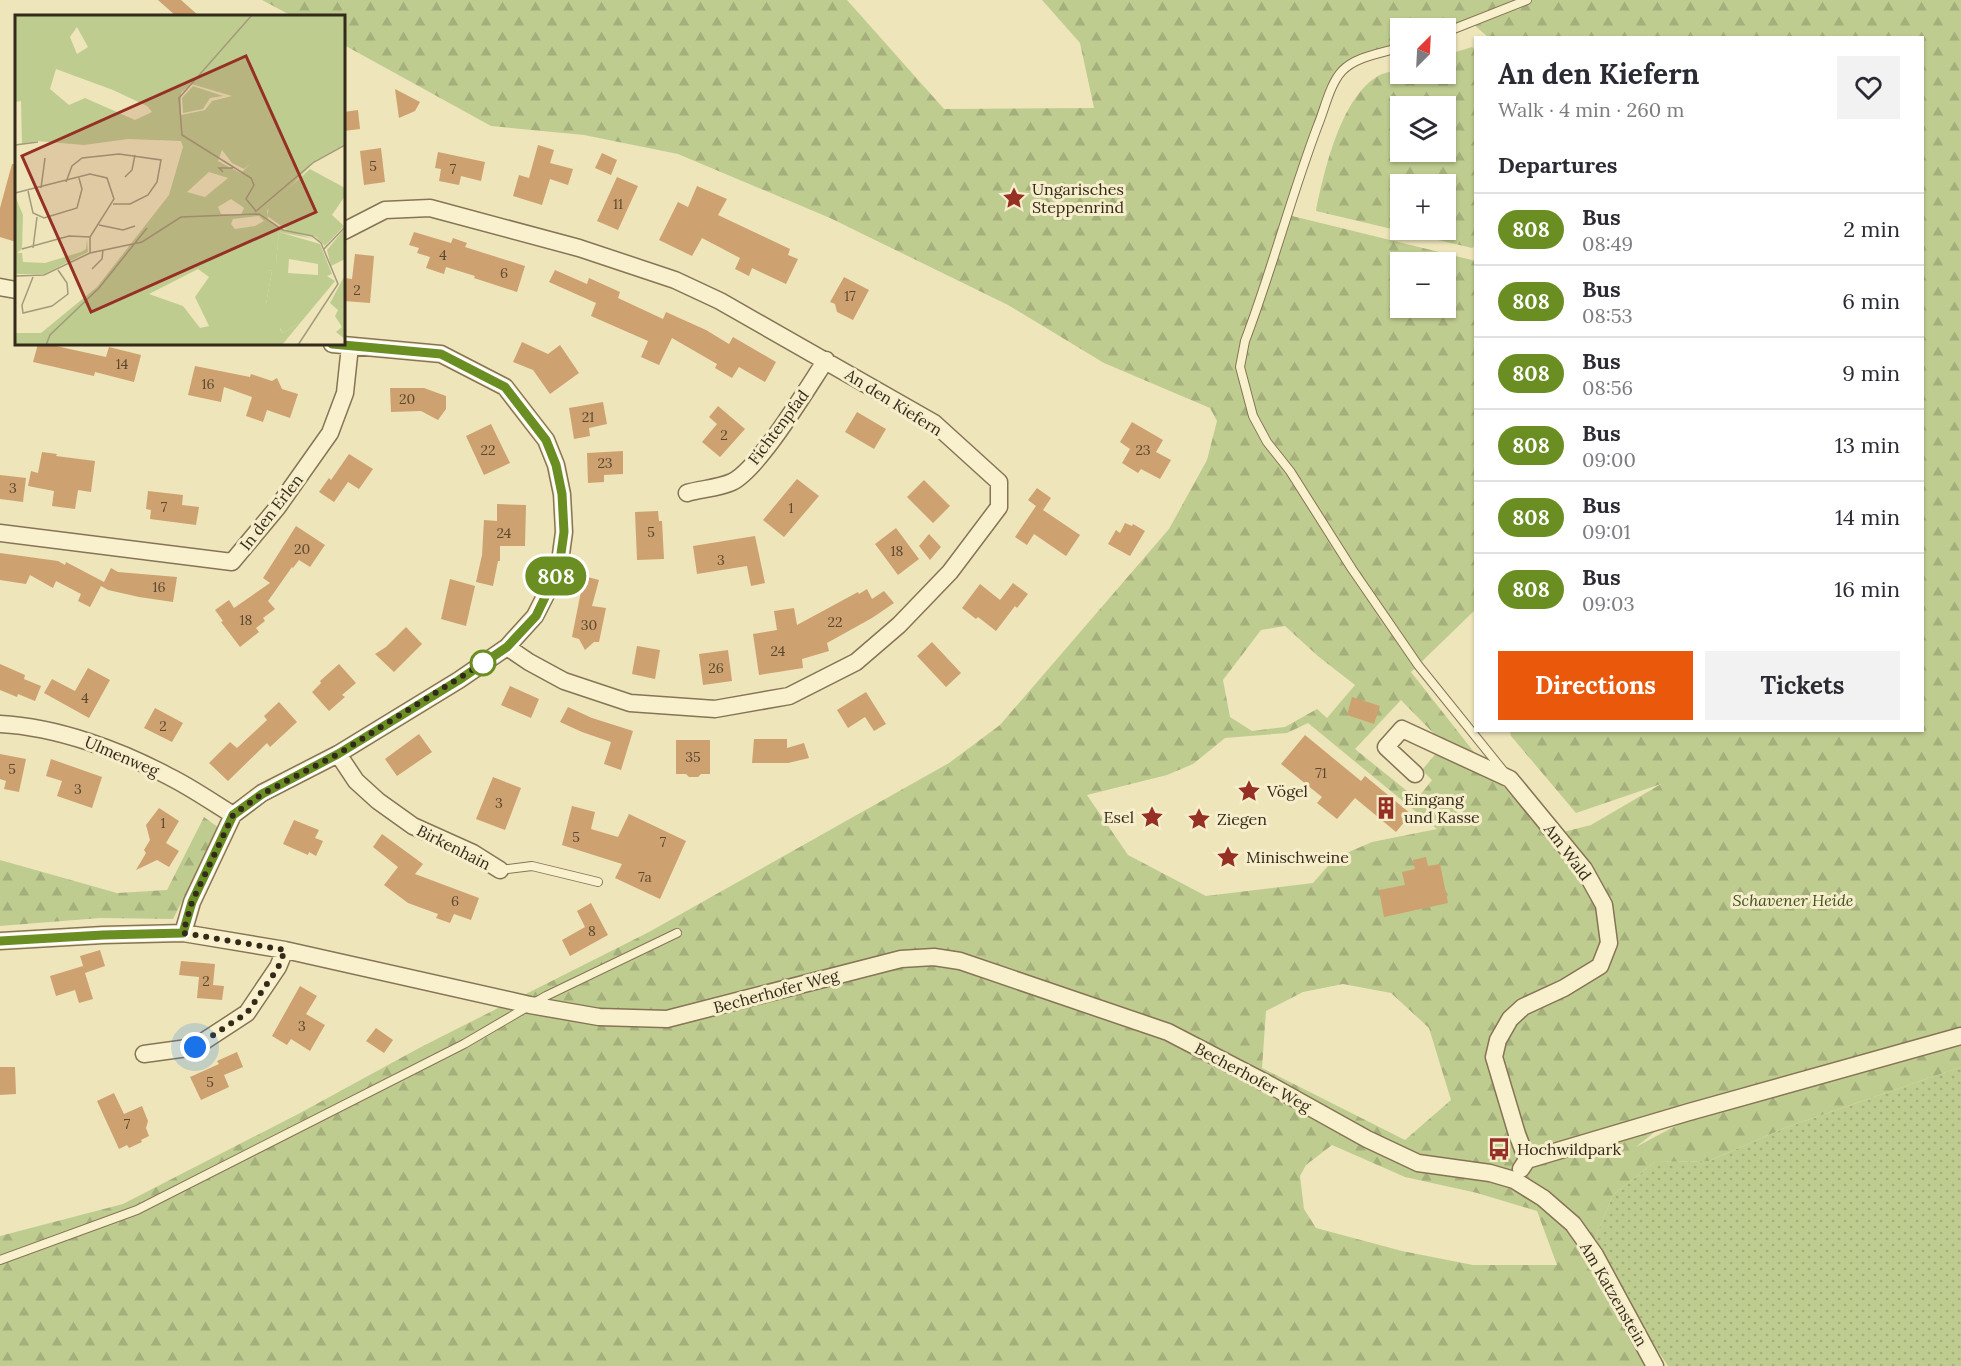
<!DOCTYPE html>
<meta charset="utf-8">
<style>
:root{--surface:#fff;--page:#f2f2f3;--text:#2b2b33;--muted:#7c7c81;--line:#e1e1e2;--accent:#ea580c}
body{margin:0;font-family:Lora,serif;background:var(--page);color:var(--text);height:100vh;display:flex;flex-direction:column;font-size:22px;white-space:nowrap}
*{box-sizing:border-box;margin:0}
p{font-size:20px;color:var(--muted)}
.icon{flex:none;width:33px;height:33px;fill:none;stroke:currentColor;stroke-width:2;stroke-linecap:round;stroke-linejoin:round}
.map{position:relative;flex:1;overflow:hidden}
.details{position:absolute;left:1474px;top:36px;width:450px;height:696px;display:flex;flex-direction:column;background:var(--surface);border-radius:0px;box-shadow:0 2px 4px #0004}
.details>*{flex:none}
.badge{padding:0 12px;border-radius:20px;font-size:21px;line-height:39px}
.needle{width:39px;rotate:24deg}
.fabs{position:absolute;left:1390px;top:18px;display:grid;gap:12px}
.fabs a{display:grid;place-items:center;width:66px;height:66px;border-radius:0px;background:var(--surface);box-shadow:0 2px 4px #0004;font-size:30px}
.you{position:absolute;width:30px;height:30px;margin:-15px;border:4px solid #fff;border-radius:50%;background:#1a73e8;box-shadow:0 0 0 9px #1a73e833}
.map>.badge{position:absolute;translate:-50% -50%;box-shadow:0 0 0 3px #fff}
h2{padding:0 24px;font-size:22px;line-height:54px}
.round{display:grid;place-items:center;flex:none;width:63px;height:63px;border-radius:0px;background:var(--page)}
.summary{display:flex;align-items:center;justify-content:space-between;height:102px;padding:0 24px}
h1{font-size:28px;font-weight:800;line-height:45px}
.primary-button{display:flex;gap:12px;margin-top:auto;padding:12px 24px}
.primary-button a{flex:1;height:69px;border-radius:0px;background:var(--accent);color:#fff;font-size:24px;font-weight:800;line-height:69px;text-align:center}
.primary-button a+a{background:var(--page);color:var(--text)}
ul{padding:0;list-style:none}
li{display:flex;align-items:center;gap:18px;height:72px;padding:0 24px;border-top:2px solid var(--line)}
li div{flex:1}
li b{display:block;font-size:22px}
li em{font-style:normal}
li .badge{min-width:66px;font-weight:700;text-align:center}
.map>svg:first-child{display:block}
</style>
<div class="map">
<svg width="1961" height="1366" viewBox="0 0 1961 1366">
<defs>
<pattern id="grass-dots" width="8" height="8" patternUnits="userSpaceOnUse" patternTransform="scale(1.5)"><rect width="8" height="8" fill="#bfcc90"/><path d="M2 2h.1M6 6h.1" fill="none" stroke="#a5af7c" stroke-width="1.8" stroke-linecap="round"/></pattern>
<pattern id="forest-firs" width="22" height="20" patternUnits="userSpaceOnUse" patternTransform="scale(1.5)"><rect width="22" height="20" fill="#bfcc90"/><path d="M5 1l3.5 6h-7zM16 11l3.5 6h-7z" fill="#a5af7c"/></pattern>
</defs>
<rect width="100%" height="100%" fill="#eee5bb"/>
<!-- grass -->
<path fill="url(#grass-dots)" d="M1961,1067V1366H1668L1648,1336L1595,1238L1613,1195L1655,1162L1709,1161L1787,1127Z"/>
<!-- forest -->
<path fill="url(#forest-firs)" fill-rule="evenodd" d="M262,0H847L944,109L1094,108L1080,43L1042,0H1961V1031L1688,1105L1636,1147L1692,1117L1961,1042V1067L1787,1127L1709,1161L1655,1162L1613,1195L1586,1260L1647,1366H0V1236L123,1204L300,1113L421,1047L649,932L949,763L1000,725L1169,529L1207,460L1217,421L1210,408L1104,363L1008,305L830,218L678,154L584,135L491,126L344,45V16H292ZM1472,23L1489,38H1923V730L1510,731L1511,736L1576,813L1661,784L1591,825L1547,836L1485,766L1411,672L1476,609V261L1288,215L1341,72L1364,58L1401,47V28H1446ZM1401,262H1446V308H1401ZM1285,626L1319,657L1355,685L1327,718L1317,709L1285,727L1252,731L1230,717L1223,680L1261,630ZM1401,700L1444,744L1422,770L1432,780L1417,799L1355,749ZM1308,723L1437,829L1372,842L1335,858L1313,883L1206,896L1128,855L1087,795L1167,775L1193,764L1225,738L1287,733ZM1343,984L1391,993L1429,1028L1451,1100L1405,1140L1262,1068L1266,1011L1303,992ZM1332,1145L1405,1177L1477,1193L1537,1211L1557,1265H1473L1402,1251L1316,1228L1304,1209L1300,1176L1306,1165Z
M1472,47L1476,50V245L1472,248L1316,211C1324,172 1340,101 1375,78C1381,73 1393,71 1401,69V74H1446V55ZM1446,106V152H1401V106ZM1446,184V230H1401V184Z
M204,817L219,828L173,919L100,918L0,926V860L117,893L167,890Z"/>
<!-- building -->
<path fill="#cea170" d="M158,0H181L199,16H176Z
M395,89L420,102L415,111L399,118Z
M358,110L360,129L344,131V112Z
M538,145L554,150L550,163L573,169L568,185L550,179L542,205L513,196L519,175L529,178Z
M381,148L385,182L364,185L360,151Z
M438,152L485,162L481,181L461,176L459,185L439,181L441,169L435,168Z
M602,153L617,160L611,175L595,168Z
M12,164H16V242L0,237V208Z
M617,177L638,186L618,230L597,221Z
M697,186L727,199L718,215L790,249L788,255L798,259L786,284L752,268L749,276L735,269L740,258L702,238L692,256L659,240L678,202L688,207Z
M414,232L451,243L453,238L467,243L465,247L525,266L517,292L474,278L475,276L446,267L444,274L426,268L430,257L417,253L419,248L409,245Z
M355,254L374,256L370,303L344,301V278L352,279Z
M555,270L587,284L589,278L620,292L618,298L663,319L666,312L706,330L729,344L733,337L776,362L765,382L739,367L732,378L715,368L717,364L672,338L659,365L641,357L648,341L591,316L596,303L549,282Z
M844,277L869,290L853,320L837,312L835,304L830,302Z
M522,342L548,354L560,345L579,373L550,394L533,370L513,362Z
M38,344H47L106,357L109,347L141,355L134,382L95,372L94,376L33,362Z
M195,366L250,377L251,374L272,381L277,378L282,389L298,394L290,418L267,410L263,422L246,416L252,397L224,387L221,402L188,395Z
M390,388H424L446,396V409L438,420L421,411L391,412Z
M603,402L607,424L589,428L590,436L574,439L569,408Z
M718,406L745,429L720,457L702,442L717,424L709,417Z
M857,412L886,429L874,449L845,432Z
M1132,422L1163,440L1156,452L1171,460L1160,479L1141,469L1138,473L1122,463L1130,449L1120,442Z
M491,424L510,463L484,475L466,436Z
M623,451V474L604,475V482L588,483L587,453Z
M42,452L57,454L56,456L95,461L91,492L78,490L75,509L52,506L54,491L28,486L31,471L38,473Z
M349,454L373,469L359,489L348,482L334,502L319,492L329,478L331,480Z
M0,475L26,478L23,502L0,499Z
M797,479L819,496L784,537L763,520Z
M924,480L950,506L933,523L907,497Z
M1037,488L1051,498L1043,510L1080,535L1066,556L1034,534L1027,545L1015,537L1036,506L1028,500Z
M148,491L183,495L182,505L199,507L196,525L150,519L151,510L146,509Z
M497,504L526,505L525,546H500V561H498L493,586L476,582L482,555L484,520L497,521Z
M658,511L659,521H662L664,559L637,560L635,512Z
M1125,523L1132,526L1133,524L1145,531L1130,556L1108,544L1116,530L1120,533Z
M296,526L325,545L310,567L299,560L293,568L292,567L268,601L275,609L263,618L265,621L256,628L259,632L240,647L221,622L223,621L215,610L229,600L234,608L270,583L263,578Z
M896,528L919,559L898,575L875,544Z
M929,534L941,547L930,560L919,546Z
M755,536L765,583L751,586L747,566L697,574L693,546Z
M0,553L58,561L65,565L66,562L104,582L111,568L118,572L177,577L173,602L139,597L108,590L101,586L90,607L78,601L81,594L56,581L53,588L30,575L26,584L0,580Z
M584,576L599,580L592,606L606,608L599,642H594L585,650L579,639L572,637Z
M450,579L475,586L466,626L441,619Z
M1013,583L1028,594L1017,608L1015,606L996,631L978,617L976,619L962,608L980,584L1000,600Z
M867,589L872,599L884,591L894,603L872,618L827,643L829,651L802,659L803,668L759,675L753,634L777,630L774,611L794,608L797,625L858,592L859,594Z
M406,627L422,644L394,672L375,654L386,647Z
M932,642L961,673L946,687L917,656Z
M637,646L660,650L655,679L632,674Z
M728,650L732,681L703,685L699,654Z
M0,664L25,675L24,679L41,686L35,701L18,694L17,697L0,690Z
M339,664L356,683L342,695L345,697L329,711L312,692L321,683L320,681Z
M88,668L110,680L89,718L44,693L52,679L75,691Z
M510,686L539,699L531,718L501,705Z
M866,692L886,724L874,731L865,717L848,728L837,710Z
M1352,697L1380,706L1374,724L1347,715Z
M279,702L297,722L270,747L267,743L228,781L209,763L230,742L237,748L267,720L264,716Z
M568,707L592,718L633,731L621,770L604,764L611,742L582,732L560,722Z
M155,708L183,723L172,742L144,728Z
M419,734L432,752L397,776L385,759Z
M1305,735L1361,781L1365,776L1411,814L1396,832L1355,798L1337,819L1317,803L1322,797L1281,764Z
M754,739H787V748L804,743L809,758L788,763H752Z
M676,740H710V774H701L698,777H689L686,774H676Z
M0,754L26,759L19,792L4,789L6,781L0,779Z
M51,759L102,777L92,808L57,796L62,781L46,776Z
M493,777L521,788L505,830L476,819Z
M572,806L595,812L591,829L618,837L629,814L686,841L660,899L615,878L622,864L562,845Z
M159,808L179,821L166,843L179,851L169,867L157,860L136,870L146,853L144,850L150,840L146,825Z
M294,820L319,830L315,838L323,841L316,856L309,852L308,855L283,844Z
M382,834L423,864L415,874L479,898L471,920L454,914L450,923L436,918L438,914L408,903L384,885L398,867L373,847Z
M1426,857L1428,866L1440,864L1448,903L1384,917L1379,890L1405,885L1402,872L1415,869L1413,860Z
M591,903L608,935L570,956L562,940L585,927L577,911Z
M100,950L105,966L85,973L93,999L79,1003L75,990L56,996L50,976L83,966L85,972L80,956Z
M181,961L215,964L213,985L224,986L222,1000L197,998L199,977L179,975Z
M300,986L317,996L306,1014L325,1025L310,1051L291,1039L287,1045L272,1036Z
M376,1028L393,1040L384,1053L366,1041Z
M237,1052L243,1067L224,1075L229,1087L201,1100L190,1077L219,1064L217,1061Z
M0,1067H15L16,1094L0,1095Z
M114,1093L124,1114L142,1106L148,1121L146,1128L149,1136L141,1140L142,1142L129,1148L127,1145L119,1149L97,1101Z"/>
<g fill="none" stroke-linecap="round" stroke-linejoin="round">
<!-- service casing -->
<g stroke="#867455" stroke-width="10">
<path id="service" d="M1446,32L1527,0
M1401,47C1383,53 1356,56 1342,71C1330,84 1325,108 1318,125C1291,196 1272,270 1245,341L1240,367L1253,416L1267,442L1290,471L1352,569L1418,665L1505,773
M500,870L532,866L598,882
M0,1260L137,1210L464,1044L546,996L677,933"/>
</g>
<!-- minor casing -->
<g stroke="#867455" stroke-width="19">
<path id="minor" d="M344,231L385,210L430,208L579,248L675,280L720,301L934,423L999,482V507L950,572L899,625L856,662L789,696L715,709L630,703L564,681L529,662L507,647
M0,287L16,290
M687,493C701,489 719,488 732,482C759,469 808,387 826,360
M0,533L232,562L277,508L330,433L345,393L350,346
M0,724C57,727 120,750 170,777C192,788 212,802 233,815
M338,754L356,781L378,801L413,826L473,853L500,870
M1415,774L1386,747L1402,729L1510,779L1584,869L1604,905L1609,943L1600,966L1564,988L1523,1007L1510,1019L1498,1040L1494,1057L1517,1134L1527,1160
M183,933L192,902L233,815L262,793L338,754L459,680L507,647L535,616L559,569L564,532L562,494L556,465L546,440L505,387L441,354L332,344
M0,941L103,935L183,933L285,950L530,1005L599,1017L667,1019L901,959L934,957L960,961L1168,1032L1270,1085L1367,1139L1418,1163L1490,1173L1514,1180L1543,1198L1573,1224L1595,1255L1655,1366
M144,1054L195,1047L247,1013L278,967L285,950
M1521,1169L1527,1160L1689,1112L1961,1036"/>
</g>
<!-- service -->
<use href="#service" stroke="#f9f1ce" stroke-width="8"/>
<!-- minor -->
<use href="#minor" stroke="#f9f1ce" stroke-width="16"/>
</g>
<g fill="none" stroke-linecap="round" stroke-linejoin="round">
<!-- line casing -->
<g stroke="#fff" stroke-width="14">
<path id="line" d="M0,941L103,935L183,933L192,902L233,815L262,794L338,754L459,680L507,647L536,616L559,568L564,532L562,494L556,465L546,440L505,387L441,354L332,344"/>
</g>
<!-- line -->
<use href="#line" stroke="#6b8e23" stroke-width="9"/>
<!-- walk -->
<path stroke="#342a1a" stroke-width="6" stroke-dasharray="0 10.8" d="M195,1047L247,1013L278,968L285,950L183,933L192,902L233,815L262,794L338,754L488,660L483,663"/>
</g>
<!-- icons -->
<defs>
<g id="sight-bare" transform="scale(1.8)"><path d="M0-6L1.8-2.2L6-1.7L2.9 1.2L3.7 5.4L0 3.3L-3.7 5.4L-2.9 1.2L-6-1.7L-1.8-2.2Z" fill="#962f24" stroke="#f6eecb" stroke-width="2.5" paint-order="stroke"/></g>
<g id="building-bare" transform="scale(1.8)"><path d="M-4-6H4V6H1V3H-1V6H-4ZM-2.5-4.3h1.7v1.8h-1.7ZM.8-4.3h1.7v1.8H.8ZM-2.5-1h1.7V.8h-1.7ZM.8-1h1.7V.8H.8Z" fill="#962f24" stroke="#f6eecb" stroke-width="2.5" paint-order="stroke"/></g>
<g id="bus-bare" transform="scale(1.8)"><path d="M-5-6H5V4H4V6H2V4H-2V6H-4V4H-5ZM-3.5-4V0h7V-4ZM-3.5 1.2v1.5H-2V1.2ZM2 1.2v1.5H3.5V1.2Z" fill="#962f24" stroke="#f6eecb" stroke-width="2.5" paint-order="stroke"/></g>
</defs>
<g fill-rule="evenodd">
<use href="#sight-bare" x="1014" y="198"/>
<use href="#sight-bare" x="1249" y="791"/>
<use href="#building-bare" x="1386" y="808"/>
<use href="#sight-bare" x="1152" y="817"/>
<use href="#sight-bare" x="1199" y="819"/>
<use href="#sight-bare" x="1228" y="857"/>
<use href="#bus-bare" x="1499" y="1149"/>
</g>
<!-- markers -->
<circle fill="#fff" stroke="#6b8e23" stroke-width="3" cx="483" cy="663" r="12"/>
<g text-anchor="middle" stroke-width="6" stroke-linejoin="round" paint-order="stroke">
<!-- number labels -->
<g font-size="14" fill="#5a4830">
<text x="373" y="171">5</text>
<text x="453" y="174">7</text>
<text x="618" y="209">11</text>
<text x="443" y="260">4</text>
<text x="504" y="278">6</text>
<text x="357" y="295">2</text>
<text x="850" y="301">17</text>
<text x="122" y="369">14</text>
<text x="208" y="389">16</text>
<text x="407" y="404">20</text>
<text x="588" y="422">21</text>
<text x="724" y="440">2</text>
<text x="488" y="455">22</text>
<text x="1143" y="455">23</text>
<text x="605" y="468">23</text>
<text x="13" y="493">3</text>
<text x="164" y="512">7</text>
<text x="791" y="513">1</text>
<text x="651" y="537">5</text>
<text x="504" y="538">24</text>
<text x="302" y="554">20</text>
<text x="897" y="556">18</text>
<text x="721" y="565">3</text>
<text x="159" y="592">16</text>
<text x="246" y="625">18</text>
<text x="835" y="627">22</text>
<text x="589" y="630">30</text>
<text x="778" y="656">24</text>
<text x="716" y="673">26</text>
<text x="85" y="703">4</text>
<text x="163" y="731">2</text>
<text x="693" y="762">35</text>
<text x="12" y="774">5</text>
<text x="1321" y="778">71</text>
<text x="78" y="794">3</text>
<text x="499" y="808">3</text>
<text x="163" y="828">1</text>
<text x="576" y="842">5</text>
<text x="663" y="847">7</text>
<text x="645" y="882">7a</text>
<text x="455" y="906">6</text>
<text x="592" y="936">8</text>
<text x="206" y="986">2</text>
<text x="302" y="1031">3</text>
<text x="210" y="1087">5</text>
<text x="127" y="1129">7</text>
</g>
<!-- poi labels -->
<g font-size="16" fill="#342a1a" stroke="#f6eecb" text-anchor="start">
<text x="1032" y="195">Ungarisches<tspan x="1032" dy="18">Steppenrind</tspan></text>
<text x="1267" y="797">Vögel</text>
<text x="1404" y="805">Eingang<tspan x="1404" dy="18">und Kasse</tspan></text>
<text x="1134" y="823" text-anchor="end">Esel</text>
<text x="1217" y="825">Ziegen</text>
<text x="1246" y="863">Minischweine</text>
<text x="1517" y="1155">Hochwildpark</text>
</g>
<!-- street labels -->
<g font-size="16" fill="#342a1a" stroke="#f6eecb">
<text transform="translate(894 402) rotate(32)" y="6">An den Kiefern</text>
<text transform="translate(778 427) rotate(-53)" y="6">Fichtenpfad</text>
<text transform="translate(271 512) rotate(-52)" y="6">In den Erlen</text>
<text transform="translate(122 756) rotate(23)" y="6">Ulmenweg</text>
<text transform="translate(454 847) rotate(27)" y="6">Birkenhain</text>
<text transform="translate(1568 852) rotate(53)" y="6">Am Wald</text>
<text transform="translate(776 991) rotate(-15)" y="6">Becherhofer Weg</text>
<text transform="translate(1253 1077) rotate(28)" y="6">Becherhofer Weg</text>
<text transform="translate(1614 1294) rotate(60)" y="6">Am Katzenstein</text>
</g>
<!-- park labels -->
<g font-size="16" font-style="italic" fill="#405120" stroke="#f6eecb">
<text x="1793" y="906">Schavener Heide</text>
</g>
</g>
<!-- overview -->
<g transform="translate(15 15)">
<rect width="330" height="330" fill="#eee5bb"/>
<path d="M295,154L330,173V181L317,200L329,211L310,231L301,222L272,215L252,201L255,190ZM330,213V244L316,251L312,235ZM264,217L305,229L317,259L312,261L320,266L286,307L268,318L251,289L257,256L253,255V248L261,247ZM274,244L303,249V260L273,258ZM330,260V324L321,317L327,312L320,301L323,295L315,288Z" fill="#bfcc90" fill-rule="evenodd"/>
<path d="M0,0H330V129L301,145L252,196L253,204L265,213L299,224L264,217L261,248H253V255L257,256L251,289L271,302L265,314L268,318L286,307L267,330H0V318H26L82,272L154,180L168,132L166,126L113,124L69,130L22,126L7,129L6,86L0,87ZM62,12L73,32L62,39L55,22ZM41,54L98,75L132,91L137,97L120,105L70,83L54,90L35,74ZM176,69L217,81L197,86L190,95L166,100V78ZM207,135L217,148L229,154L235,149L226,158L216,153L203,146ZM194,157L213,163L190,182L172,177ZM216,184L229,193L226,200L206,199L203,192ZM244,201L249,206L240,211L220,214L216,209L218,204ZM183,254L194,262L180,282L194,311L185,313L168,291L134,279ZM178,71L208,81L195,83L188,94L168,98L167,83ZM0,181L8,200L7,234L2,238H7L8,247L30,248L66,237L71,234L72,224L73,237L29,259H0Z" fill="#bfcc90" fill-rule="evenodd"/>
<path fill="none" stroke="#a49a7b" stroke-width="1.5" d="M237,0L164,83L167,120L236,163L239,170L231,184L241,196M0,130L23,127M208,157L204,153H218M110,162L117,155L120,140M51,167L57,151L67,143L104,139L146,145L142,167L133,180L115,189H98M26,173L30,143M13,176L18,198L29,203L62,193L67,174L64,163M0,178L75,159L92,163L99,184L75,222V238M240,197L299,147L330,130M84,210L108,215L120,211M18,233L22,202M7,234L54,221L75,222M309,234L330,212M77,254L87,244L88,235M0,261L29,260L75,238L127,227L166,202L244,199L268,215L297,221L306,228L323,269L283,330M18,262L7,290L8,298L37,291L53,279L52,268L43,255M31,330L35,320L84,273L132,213"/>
<path fill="#962f24" fill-opacity="0.15" stroke="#962f24" stroke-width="3" d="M231,41L301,197L76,297L7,141Z"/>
<rect width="330" height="330" fill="none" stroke="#342a1a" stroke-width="3"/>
</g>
</svg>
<div class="fabs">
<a><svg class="needle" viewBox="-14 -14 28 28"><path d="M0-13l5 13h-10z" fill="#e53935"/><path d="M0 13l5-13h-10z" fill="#7c7c81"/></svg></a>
<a><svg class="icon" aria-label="layers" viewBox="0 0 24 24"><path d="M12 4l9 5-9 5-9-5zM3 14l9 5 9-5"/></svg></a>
<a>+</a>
<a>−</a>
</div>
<div class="you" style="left:195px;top:1047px"></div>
<b class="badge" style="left:556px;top:576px;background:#6b8e23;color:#fff">808</b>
<section class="details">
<div class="summary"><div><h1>An den Kiefern</h1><p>Walk · 4 min · 260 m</p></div><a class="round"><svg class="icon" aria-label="heart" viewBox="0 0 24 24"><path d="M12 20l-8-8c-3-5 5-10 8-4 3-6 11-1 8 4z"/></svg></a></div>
<h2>Departures</h2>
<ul>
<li><span class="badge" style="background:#6b8e23;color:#fff">808</span><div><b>Bus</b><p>08:49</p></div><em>2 min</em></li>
<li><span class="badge" style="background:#6b8e23;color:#fff">808</span><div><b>Bus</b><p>08:53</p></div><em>6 min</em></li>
<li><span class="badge" style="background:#6b8e23;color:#fff">808</span><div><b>Bus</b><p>08:56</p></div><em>9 min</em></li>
<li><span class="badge" style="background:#6b8e23;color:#fff">808</span><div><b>Bus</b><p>09:00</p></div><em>13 min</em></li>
<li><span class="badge" style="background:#6b8e23;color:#fff">808</span><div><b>Bus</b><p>09:01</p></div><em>14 min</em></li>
<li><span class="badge" style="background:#6b8e23;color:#fff">808</span><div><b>Bus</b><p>09:03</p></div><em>16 min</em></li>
</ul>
<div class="primary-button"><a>Directions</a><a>Tickets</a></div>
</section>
</div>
